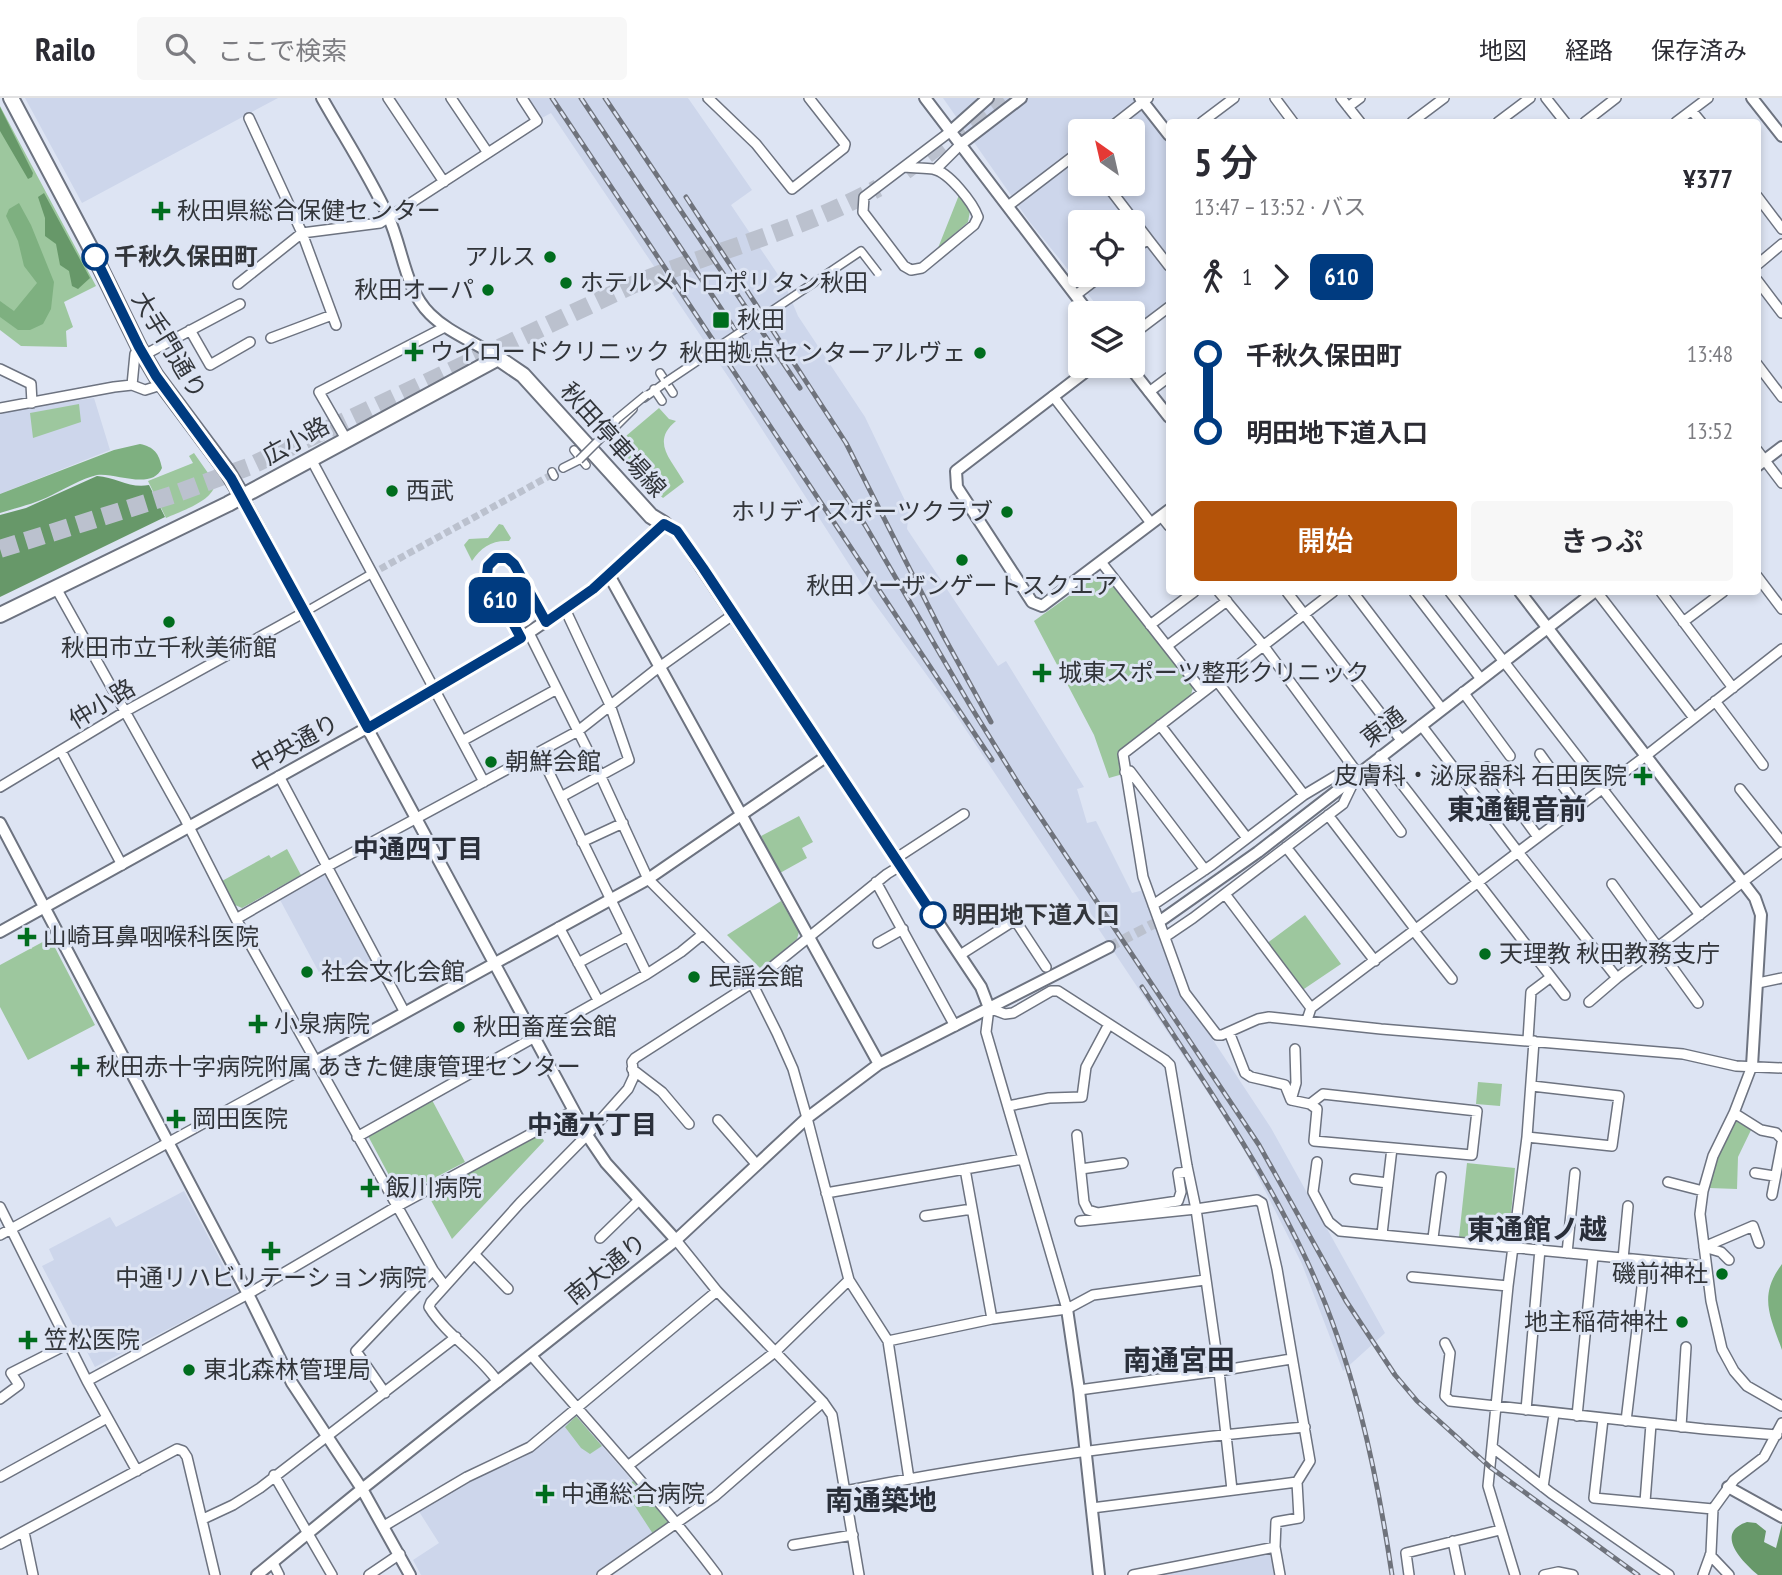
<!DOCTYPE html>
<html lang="ja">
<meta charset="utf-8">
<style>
:root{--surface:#fff;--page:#f7f7f7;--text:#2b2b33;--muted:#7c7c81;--line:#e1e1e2;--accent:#b45309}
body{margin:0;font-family:"PT Sans Narrow","Noto Sans JP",sans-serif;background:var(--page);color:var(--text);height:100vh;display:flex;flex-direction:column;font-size:26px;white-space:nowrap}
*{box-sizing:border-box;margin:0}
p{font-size:23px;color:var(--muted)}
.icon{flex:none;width:38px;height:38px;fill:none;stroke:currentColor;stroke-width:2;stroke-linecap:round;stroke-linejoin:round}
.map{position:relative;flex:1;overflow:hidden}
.drawer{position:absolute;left:1166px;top:21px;width:595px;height:476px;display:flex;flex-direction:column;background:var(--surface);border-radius:7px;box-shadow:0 4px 10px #0003}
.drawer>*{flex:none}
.badge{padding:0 14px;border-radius:10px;font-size:24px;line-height:46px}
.needle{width:46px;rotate:326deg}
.fabs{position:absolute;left:1068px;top:21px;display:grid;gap:14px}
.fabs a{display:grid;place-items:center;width:77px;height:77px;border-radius:7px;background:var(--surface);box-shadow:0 4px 10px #0003;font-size:35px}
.map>.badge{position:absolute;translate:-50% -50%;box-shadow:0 0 0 4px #fff}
.legs{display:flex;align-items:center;gap:10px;height:77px;padding:0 28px;font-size:23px}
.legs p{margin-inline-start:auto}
.summary{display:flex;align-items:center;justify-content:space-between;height:119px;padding:0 28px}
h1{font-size:38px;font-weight:600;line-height:52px}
.action{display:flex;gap:14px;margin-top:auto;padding:14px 28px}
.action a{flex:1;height:80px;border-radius:7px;background:var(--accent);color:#fff;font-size:28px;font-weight:600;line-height:80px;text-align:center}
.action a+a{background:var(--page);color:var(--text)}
ul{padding:0 28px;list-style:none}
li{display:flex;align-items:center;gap:24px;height:77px;font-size:26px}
li i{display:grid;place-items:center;width:10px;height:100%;margin:0 9px;background:currentColor}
li i::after{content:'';width:18px;height:18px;margin:-9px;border:5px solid;border-radius:50%;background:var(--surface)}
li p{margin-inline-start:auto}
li:first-child i{background:linear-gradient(#0000 50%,currentColor 0)}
li:last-child i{background:linear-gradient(currentColor 50%,#0000 0)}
header{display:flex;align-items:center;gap:42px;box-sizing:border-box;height:98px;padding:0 35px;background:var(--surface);border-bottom:2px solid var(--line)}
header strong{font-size:33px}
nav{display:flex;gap:38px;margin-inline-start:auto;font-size:24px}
.search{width:490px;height:63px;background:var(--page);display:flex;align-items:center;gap:18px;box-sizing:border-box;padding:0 24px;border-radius:7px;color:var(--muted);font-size:26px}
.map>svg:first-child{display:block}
</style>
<header>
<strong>Railo</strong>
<div class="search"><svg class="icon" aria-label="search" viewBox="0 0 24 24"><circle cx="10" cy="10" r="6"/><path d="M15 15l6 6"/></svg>ここで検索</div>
<nav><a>地図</a><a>経路</a><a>保存済み</a></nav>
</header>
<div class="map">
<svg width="1782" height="1477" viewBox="0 0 1782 1477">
<rect width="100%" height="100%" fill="#dde4f3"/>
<!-- built -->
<path fill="#cdd6eb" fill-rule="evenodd" d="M25,0H278L82,105Z
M529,0H688L752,92L731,107L785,187L798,218L865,319L909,411L907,431L998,568L1006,563L1084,689L1077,691L1087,725L1096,723L1132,795L1144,792L1184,898L1271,1030L1385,1235L1343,1273L1302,1166L1245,1053L1208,995L958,620L870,499L729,280L551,15L542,20Z
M943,0H1143L1169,33V207L1132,235V215H1103L1029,123ZM1080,33H1132V86H1080ZM1080,124H1132V177H1080Z
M94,300L110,352L0,396V314Z
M327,773L374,865L337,885L331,876L322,880L279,800Z
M184,1093L238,1195L95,1269L42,1168L54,1162L49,1151L110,1119L116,1129Z
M576,1318L669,1425L595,1477H421L413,1462L439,1445L418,1412L511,1362Z
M1272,1452L1276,1477H1151Z"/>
<!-- green -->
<path fill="#9dc79e" d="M0,8L96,188L64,204L73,229L66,233L67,249L21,248L0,232Z
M959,97L970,113L968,124L938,150Z
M79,306L81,324L33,340L30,315Z
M659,310L669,321L676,323C650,344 672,362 684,384L663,400L652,390L650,392L641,376L639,377L619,352L616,353L613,349Z
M194,355L215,385C214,403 181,413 166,420L148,383L193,365L189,358Z
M499,426L503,427L511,440L509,443C492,442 481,449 472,463L464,447L469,441L488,440Z
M1098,477L1106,478L1193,589L1191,597L1120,652L1123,676L1109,680L1094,637L1034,523Z
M799,718L813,744L802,750L807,760L780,775L761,738Z
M287,751L301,777L242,810L235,807L222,783L269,757L271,760Z
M781,803L799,834L797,841L761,871L727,837Z
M1305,817L1341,866L1301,893L1266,846Z
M50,840L95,927L28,962L0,909V867Z
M1478,984L1502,986L1500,1008L1476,1006Z
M432,1002L465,1064L400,1098L367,1036Z
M1735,1022L1751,1032L1738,1059L1737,1091L1709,1090L1716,1058Z
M539,1033L544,1043L452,1141L427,1095Z
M1467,1065L1515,1070L1510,1129L1486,1126L1484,1141L1459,1139Z
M576,1318L602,1348L590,1356L581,1350L565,1329Z
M633,1383L669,1425L653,1436L627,1396L626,1389Z"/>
<!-- forest -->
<path fill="#7eb080" d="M19,105L31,127L54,184L51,211L43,226L30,232H18L0,219V203L14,213L37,185L24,168L18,143L6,118L9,111Z
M140,346C154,349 159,355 162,370C152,393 114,374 97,377C81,381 66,390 52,397C35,406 18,409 0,415V396L114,352Z
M1782,1166V1252C1770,1218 1758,1198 1782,1166Z"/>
<!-- water -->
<path fill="#679869" d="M0,9L33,75L32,79L28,81L0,33Z
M44,95L90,180L78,191L72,188L69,173L60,167L56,146L45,138V120L38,99Z
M97,378C116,379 130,391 149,387L165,419L0,499V417L26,410Z
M1747,1424L1756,1425L1766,1433L1764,1444L1776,1450L1782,1426V1477H1758C1742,1464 1714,1435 1747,1424Z"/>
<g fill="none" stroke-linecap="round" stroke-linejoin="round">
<!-- pedestrian-tunnel -->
<path stroke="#bbc1ce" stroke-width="7" stroke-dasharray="7 3.5" stroke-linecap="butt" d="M371,476L553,376"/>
<!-- tertiary-tunnel -->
<path stroke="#bbc1ce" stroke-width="10" stroke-dasharray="10 5" stroke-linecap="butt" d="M1109,849L1163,821"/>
<!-- motorway-tunnel -->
<path stroke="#bbc1ce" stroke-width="18" stroke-dasharray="18 9" stroke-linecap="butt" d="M905,73L1003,0
M0,451L172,397L248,369L630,188C712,153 800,133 878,90"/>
<!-- pedestrian casing -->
<g stroke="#6d7380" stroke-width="10">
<path id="pedestrian" d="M660,275L673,295
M654,291L662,303
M644,300L666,284
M604,337L611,333L633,311
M574,352L586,367
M563,370L579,362
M552,374L554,378
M305,514L371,476"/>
</g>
<!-- minor casing -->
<g stroke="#6d7380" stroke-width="12">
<path id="minor" d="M388,0L444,84
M451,0L488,55
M708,0L756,46L792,91L844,50L845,46L809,0
M1275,0L1293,24
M1341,0L1360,24
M1546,0L1565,24
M1348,9L1360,0
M1692,13L1701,24
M249,20L302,135L336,227
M1202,24L1234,0
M1412,24L1444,0
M1498,24L1530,0
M1585,24L1616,0
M1676,24L1708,0
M1106,33L1148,0
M905,69C914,70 924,70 933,71C949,74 973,105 978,119L974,127L922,170L911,172L904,168L863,114L864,99L951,33
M936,71L961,46
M1106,86L1148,141L1132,153
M1757,98L1782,131
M1008,108L1080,53
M1148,141L1169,168
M1757,167L1782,146
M1757,182L1782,215
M238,186L302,135L380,125L537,23L522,0
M1076,197L1102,177
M190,232L210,267L250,244
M1132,237L1169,209
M271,240L332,217
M144,257L240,206
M1757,266L1782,299
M0,271L31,286L32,305
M132,287L135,256L139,249
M1149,294L1169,279
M1053,298L1151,425
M0,310L114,289L132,287L145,292L161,287
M346,341L319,294L445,229
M1757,352L1782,385
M311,361L484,684
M1161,418L1169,428
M1101,464L1203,594
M1757,478L1782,511
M56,490L184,719L236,821L433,1172L445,1188
M1219,494L1263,547L1401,734
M1287,494L1401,642
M1333,494L1123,656L1143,779L1185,895L1217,937H1222L1258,921L1269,919L1381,931L1683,956L1736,968L1782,970
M1353,494L1442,611
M1414,494L1481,581
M1450,494L1700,817
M1597,494L1694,620
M1661,494L1733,590
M1683,524L1723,494
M1150,527L1194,494
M529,535L601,679L648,781L752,885L777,935L793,971L807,1020L849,1182L888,1243L909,1381
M1167,548L1227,503
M1217,583L1304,697
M1463,594L1510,658
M1715,603L1763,667
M1160,627L1247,740
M1421,627L1518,754L1617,880L1782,754
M462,643L557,591
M61,653L122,767
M539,654L647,876
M1540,656L1578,709
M1380,658L1565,897
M1487,669L1538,739
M1125,674L1130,673L1205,772
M279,678L404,913
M0,689L126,613L305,514
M1740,691L1782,744
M561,699L629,662L610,607L565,511
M1328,717L1416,832
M582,744L623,725
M1286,749L1375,863
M895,761L964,716
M876,784L955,928
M1612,786L1698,905
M1225,796L1311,910
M1153,807L1212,767L1304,697L1339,676L1359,674
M236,821L328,768L578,633L654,573L734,516
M559,829L598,902
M1414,833L1452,881
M1165,839L1193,820L1343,706L1356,679
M878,845L903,831
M960,857L1015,822L1046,869
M578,865L628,838
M1758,885L1782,880
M1589,904L1617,880
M1307,922L1311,910L1647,657L1782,551
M1229,934L1245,975L1251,979L1285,987L1291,1002L1310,1006L1323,996L1477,1013L1472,1057L1314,1043L1317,1011L1310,1006
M1528,942L1531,894L1551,879
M1752,968L1734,1015L1713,1058L1703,1093L1700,1116L1711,1203L1722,1251L1734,1273L1747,1288L1782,1308
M632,971L662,994L689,1026
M1291,1002L1296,985L1295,951
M1008,1008L1049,1000L1082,999L1086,969L1109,926
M1734,1015L1761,1032L1776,1035L1782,1041
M718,1022L757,1067
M1077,1037L1084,1104L1088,1112L1098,1115L1178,1103L1181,1094L1178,1075L1188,1074
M357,1039L647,876L681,854L703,836
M1527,1039L1612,1048L1619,998L1532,988
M1317,1064L1313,1094L1329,1124L1340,1133L1705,1168
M965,1071L992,1221
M1081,1071L1123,1065
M1755,1075L1774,1078
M1355,1081L1388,1085
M1668,1084L1703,1093
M826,1095L1023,1061
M1772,1097L1782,1045
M0,1109L87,1283L137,1373
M925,1118L972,1111
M1080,1123L1196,1111L1257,1102L1262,1105L1277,1171L1310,1363L1297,1384L1299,1420L1276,1424L1275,1449L1280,1477
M1382,1136L1392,1050
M0,1137L317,963
M600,1140L639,1102
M1433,1140L1441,1079
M676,1142L717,1193L823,1304L832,1317L859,1477
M1704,1149L1753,1128L1759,1145
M1704,1149L1721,1154L1729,1162
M1567,1155L1575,1075
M474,1156L508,1191
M1623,1161L1628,1108
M1412,1179L1508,1188
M1067,1211L986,934L989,910L1005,916L1013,915L1051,893H1058L1165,962L1170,967L1187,1068L1196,1111L1219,1273L1232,1392
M888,1243L992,1221L1067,1211L1093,1197L1205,1182
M1445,1245L1450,1255L1445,1298L1450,1303L1704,1331L1777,1337
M532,1258C594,1330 659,1400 717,1477
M87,1283L248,1196L396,1109L573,1013
M498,1284C479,1256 447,1238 429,1209L431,1204L520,1105L587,1037L628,991L634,978L632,964L635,960L752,885L887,776L900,768
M1079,1292L1219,1273L1291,1261
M385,1295L356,1253L433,1172
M0,1301L19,1287L11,1275L68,1246
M1526,1312L1540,1151
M1577,1318L1593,1158
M1603,1321L1594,1400L1713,1411
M1626,1323L1645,1164
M1681,1329L1686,1249
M1492,1349L1551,1395L1669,1477
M629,1367L775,1254L849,1182
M274,1377L332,1477
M0,1379L107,1320
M1543,1389L1554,1316
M845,1393C997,1363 1151,1343 1305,1329
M1645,1404L1651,1326
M1092,1410L1297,1384
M203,1421L233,1407L260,1390L456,1239
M384,1428L467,1379L530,1349L717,1193
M24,1434L33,1477
M1453,1443L1460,1477
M0,1446L177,1351L183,1353L187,1359L215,1477
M793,1447L853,1437
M1710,1457L1729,1477
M273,1465L279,1477
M369,1477L400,1456
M602,1477L715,1398L823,1304
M1133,1477L1275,1449
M1409,1477L1406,1455L1500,1432
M1515,1477L1488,1388L1508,1188L1527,1039L1534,943
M1544,1477L1558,1474L1573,1477
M1703,1477L1711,1455L1713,1411L1734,1382L1764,1359L1782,1325"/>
</g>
<!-- tertiary casing -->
<g stroke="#6d7380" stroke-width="14">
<path id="tertiary" d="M322,0C344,39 369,77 388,118C403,150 404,190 430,216C449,235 476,244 498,260
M925,0L1089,215
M1140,0L1169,37
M1752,0L1782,38
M951,33L988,0
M961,46L1021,0
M1093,268L956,373L957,389L1032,504L1042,508L1169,412
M1129,268L1169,319
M1757,368L1782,349
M242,398L587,1037L606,1065L676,1142
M609,477L879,966
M1520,494L1755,800L1761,817L1752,968
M0,725L248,1196L292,1285L362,1391L410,1477
M1163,821L1258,754L1594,494
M0,834L426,597L521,540L593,491L664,426L677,433L981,889L989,910
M317,963L648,781L827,658
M1067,1211L1079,1292L1099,1477
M1728,1389L1782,1419
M257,1477L362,1391L676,1142L807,1020L879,966L1109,849"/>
</g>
<!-- primary casing -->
<g stroke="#6d7380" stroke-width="18">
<path id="primary" d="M11,0L91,151L139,249L156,278L227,373L242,398
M0,517L228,406L498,260L523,277L651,418L664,426"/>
</g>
<!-- pedestrian -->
<use href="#pedestrian" stroke="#fff" stroke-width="7"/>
<!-- minor -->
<use href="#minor" stroke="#fff" stroke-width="9"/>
<!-- tertiary -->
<use href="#tertiary" stroke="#fff" stroke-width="10"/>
<!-- primary -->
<use href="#primary" stroke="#fff" stroke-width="14"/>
<!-- rail casing -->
<g stroke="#6f737c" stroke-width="5">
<path id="rail" d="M552,0L992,662
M581,0L865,427L971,609L1023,693L1259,1047L1346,1203L1395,1277L1417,1303L1490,1369L1638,1477
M605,0L800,290
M686,99L846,345L943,537L991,624
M1142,889C1200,978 1261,1065 1306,1161C1353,1261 1376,1369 1392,1477"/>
</g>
<!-- rail -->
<use href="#rail" stroke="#dde4f3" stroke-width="2.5" stroke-dasharray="8" stroke-linecap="butt"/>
<!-- pedestrian-bridge casing -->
<g stroke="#6d7380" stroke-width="10" stroke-linecap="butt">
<path id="pedestrian-bridge" d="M666,284L861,153L878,175
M579,362L604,337L617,321L646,297"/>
</g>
<!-- pedestrian-bridge -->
<use href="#pedestrian-bridge" stroke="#fff" stroke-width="7"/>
</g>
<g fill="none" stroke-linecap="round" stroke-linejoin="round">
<!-- line-1 casing -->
<g stroke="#fff" stroke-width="16">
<path id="line-1" d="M95,159L139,249L156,278L231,380L368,630L521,540L487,477L488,468L496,460H507L514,466L546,524L593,491L664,426L677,433L703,470L933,817"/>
</g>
<!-- line-1 -->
<use href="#line-1" stroke="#003b80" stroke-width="10"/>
</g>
<!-- markers -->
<g fill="#006d1d" stroke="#dde4f3" stroke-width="2.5">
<path d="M157.5 102.5h7v7h7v7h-7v7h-7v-7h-7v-7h7z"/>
<circle cx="550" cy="159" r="7"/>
<circle cx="566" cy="185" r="7"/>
<circle cx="488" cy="192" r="7"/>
<rect x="712" y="213" width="18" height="18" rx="3.5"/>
<path d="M410.5 243.5h7v7h7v7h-7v7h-7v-7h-7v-7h7z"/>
<circle cx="980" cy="255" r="7"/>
<circle cx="392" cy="393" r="7"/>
<circle cx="1007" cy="414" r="7"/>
<circle cx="962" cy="462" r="7"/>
<circle cx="169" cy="524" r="7"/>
<path d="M1038.5 564.5h7v7h7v7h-7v7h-7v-7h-7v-7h7z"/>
<circle cx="491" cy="664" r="7"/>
<path d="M1639.5 667.5h7v7h7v7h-7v7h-7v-7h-7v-7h7z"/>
<path d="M23.5 828.5h7v7h7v7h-7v7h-7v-7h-7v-7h7z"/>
<circle cx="1485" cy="856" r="7"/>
<circle cx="307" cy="874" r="7"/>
<circle cx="694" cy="879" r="7"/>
<path d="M254.5 915.5h7v7h7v7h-7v7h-7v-7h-7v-7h7z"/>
<circle cx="459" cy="929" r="7"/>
<path d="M76.5 958.5h7v7h7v7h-7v7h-7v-7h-7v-7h7z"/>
<path d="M172.5 1010.5h7v7h7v7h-7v7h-7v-7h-7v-7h7z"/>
<path d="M366.5 1079.5h7v7h7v7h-7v7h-7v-7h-7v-7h7z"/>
<path d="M267.5 1142.5h7v7h7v7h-7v7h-7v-7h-7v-7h7z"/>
<circle cx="1722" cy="1176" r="7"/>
<circle cx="1682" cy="1224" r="7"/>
<path d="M24.5 1231.5h7v7h7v7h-7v7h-7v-7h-7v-7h7z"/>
<circle cx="189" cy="1272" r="7"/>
<path d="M541.5 1385.5h7v7h7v7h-7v7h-7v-7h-7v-7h7z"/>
</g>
<g fill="#fff" stroke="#003b80" stroke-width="3.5">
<circle cx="95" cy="159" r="12"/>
<circle cx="933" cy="817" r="12"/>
</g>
<g text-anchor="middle" stroke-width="6" stroke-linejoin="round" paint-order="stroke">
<!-- poi labels -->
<g font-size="24" fill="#32353a" stroke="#dde4f3" text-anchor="start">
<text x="177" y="121">秋田県総合保健センター</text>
<text x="536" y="167" text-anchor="end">アルス</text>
<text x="580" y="193">ホテルメトロポリタン秋田</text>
<text x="474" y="200" text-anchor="end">秋田オーパ</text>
<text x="737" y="230">秋田</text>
<text x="430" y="262">ウイロードクリニック</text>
<text x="966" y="263" text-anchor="end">秋田拠点センターアルヴェ</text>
<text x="406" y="401">西武</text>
<text x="993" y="422" text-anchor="end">ホリディスポーツクラブ</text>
<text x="962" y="496" text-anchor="middle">秋田ノーザンゲートスクエア</text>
<text x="169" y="558" text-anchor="middle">秋田市立千秋美術館</text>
<text x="1058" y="583">城東スポーツ整形クリニック</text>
<text x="505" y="672">朝鮮会館</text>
<text x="1627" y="686" text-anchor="end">皮膚科・泌尿器科 石田医院</text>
<text x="43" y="847">山崎耳鼻咽喉科医院</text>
<text x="1499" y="864">天理教 秋田教務支庁</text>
<text x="321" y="882">社会文化会館</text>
<text x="708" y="887">民謡会館</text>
<text x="274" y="934">小泉病院</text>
<text x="473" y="937">秋田畜産会館</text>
<text x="96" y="977">秋田赤十字病院附属 あきた健康管理センター</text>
<text x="192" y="1029">岡田医院</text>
<text x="386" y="1098">飯川病院</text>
<text x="1708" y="1184" text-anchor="end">磯前神社</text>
<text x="271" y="1188" text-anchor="middle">中通リハビリテーション病院</text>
<text x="1668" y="1232" text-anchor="end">地主稲荷神社</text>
<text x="44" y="1250">笠松医院</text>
<text x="203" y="1280">東北森林管理局</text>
<text x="561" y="1404">中通総合病院</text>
</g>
<!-- stop labels -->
<g font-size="24" font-weight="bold" fill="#32353a" stroke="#dde4f3" text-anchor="start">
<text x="114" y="167">千秋久保田町</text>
<text x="952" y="825">明田地下道入口</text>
</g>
<!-- street labels -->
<g font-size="24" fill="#32353a" stroke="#dde4f3">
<text transform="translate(169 247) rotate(59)" y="8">大手門通り</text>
<text transform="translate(613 342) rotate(48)" y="8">秋田停車場線</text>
<text transform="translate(296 343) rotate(-29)" y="8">広小路</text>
<text transform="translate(102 606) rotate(-31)" y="8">仲小路</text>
<text transform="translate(1383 629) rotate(-37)" y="8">東通</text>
<text transform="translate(295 646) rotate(-29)" y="8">中央通り</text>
<text transform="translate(606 1171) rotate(-39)" y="8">南大通り</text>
</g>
<!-- neighbourhood labels -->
<g font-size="26" font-weight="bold" fill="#2a2f3a" stroke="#dde4f3">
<text x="418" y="760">中通四丁目</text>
<text x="592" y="1036">中通六丁目</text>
</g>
<!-- quarter labels -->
<g font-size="28" font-weight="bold" fill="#2a2f3a" stroke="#dde4f3">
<text x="1517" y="721">東通観音前</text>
<text x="1537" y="1141">東通館ノ越</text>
<text x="1179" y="1272">南通宮田</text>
<text x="881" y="1412">南通築地</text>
</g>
</g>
</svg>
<div class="fabs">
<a><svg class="needle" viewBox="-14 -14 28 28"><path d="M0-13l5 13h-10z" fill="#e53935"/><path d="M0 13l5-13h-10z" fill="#7c7c81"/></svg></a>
<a><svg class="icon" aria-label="locate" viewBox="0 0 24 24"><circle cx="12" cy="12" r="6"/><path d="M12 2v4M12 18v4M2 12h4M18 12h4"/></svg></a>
<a><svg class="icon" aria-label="layers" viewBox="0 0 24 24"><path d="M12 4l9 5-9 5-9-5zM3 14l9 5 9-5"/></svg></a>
</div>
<b class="badge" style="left:500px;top:502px;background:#003b80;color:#fff">610</b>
<section class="drawer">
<div class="summary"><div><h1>5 分</h1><p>13:47 – 13:52 · バス</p></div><b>¥377</b></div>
<div class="legs"><svg class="icon" aria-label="walk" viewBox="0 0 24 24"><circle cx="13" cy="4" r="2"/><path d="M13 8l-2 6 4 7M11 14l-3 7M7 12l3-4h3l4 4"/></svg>1<svg class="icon" aria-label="forward" viewBox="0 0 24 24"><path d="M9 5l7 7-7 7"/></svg><b class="badge" style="background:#003b80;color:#fff">610</b></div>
<ul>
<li><i style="color:#003b80"></i><b>千秋久保田町</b><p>13:48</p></li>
<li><i style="color:#003b80"></i><b>明田地下道入口</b><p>13:52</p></li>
</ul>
<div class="action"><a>開始</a><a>きっぷ</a></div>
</section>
</div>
